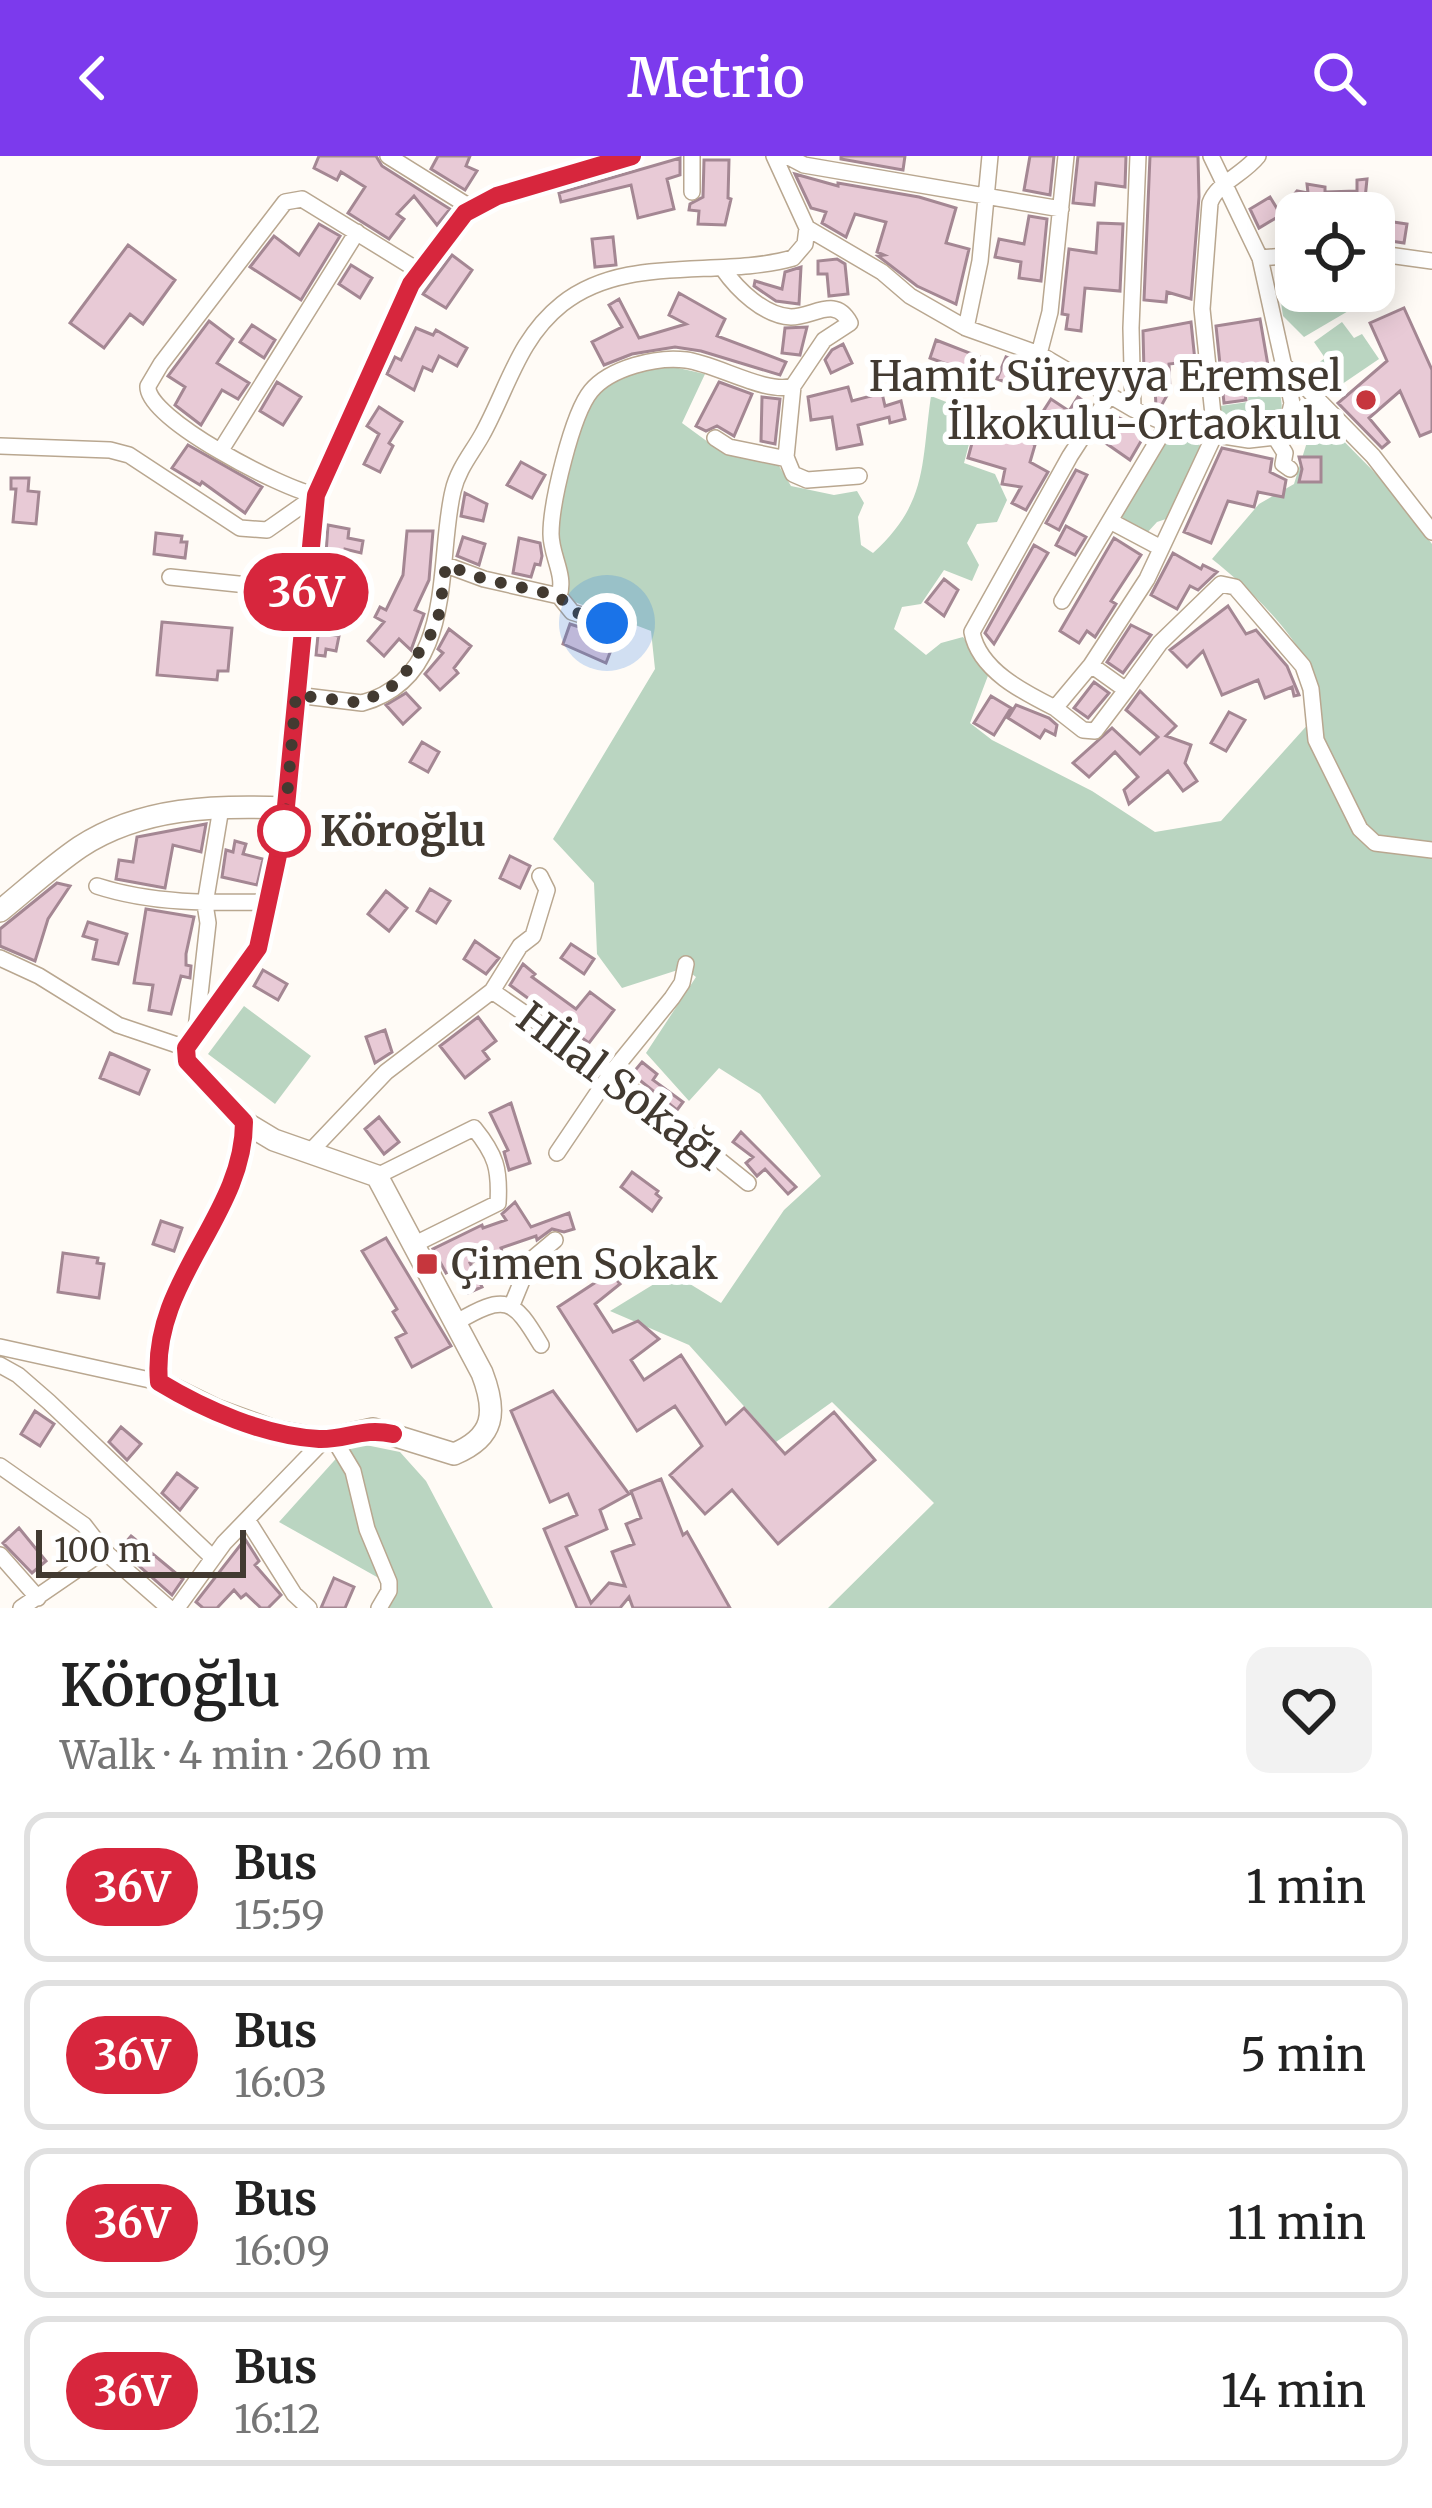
<!DOCTYPE html>
<meta charset="utf-8">
<style>
:root{--surface:#fff;--page:#f2f2f2;--text:#222;--muted:#767676;--line:#e0e0e0;--accent:#7c3aed}
body{margin:0;font-family:Merriweather,serif;background:var(--page);color:var(--text);height:100vh;display:flex;flex-direction:column;font-size:45px;white-space:nowrap}
*{box-sizing:border-box;margin:0}
p{font-size:39px;color:var(--muted)}
.icon{flex:none;width:66px;height:66px;fill:none;stroke:currentColor;stroke-width:2;stroke-linecap:round;stroke-linejoin:round}
.map{position:relative;height:1452px;overflow:hidden}
.panel{display:flex;flex-direction:column;background:var(--surface);flex:1}
.panel>*{flex:none}
.badge{padding:0 24px;border-radius:39px;font-size:42px;line-height:78px}
.buttons{position:absolute;left:1275px;top:36px;display:grid;gap:24px}
.buttons a{display:grid;place-items:center;width:120px;height:120px;border-radius:24px;background:var(--surface);box-shadow:0 6px 30px #0003;font-size:60px}
.scale{position:absolute;left:36px;bottom:30px;width:210px;box-sizing:border-box;padding-left:12px;border:6px solid #423a31;border-top:0;font-size:33px;line-height:42px;white-space:nowrap;color:#423a31;-webkit-text-stroke:9px #fff;paint-order:stroke}
.you{position:absolute;width:60px;height:60px;margin:-30px;border:9px solid #fff;border-radius:50%;background:#1a73e8;box-shadow:0 0 0 18px #1a73e833}
.map>.badge{position:absolute;translate:-50% -50%;box-shadow:0 0 0 6px #fff}
.round{display:grid;place-items:center;flex:none;width:126px;height:126px;border-radius:24px;background:var(--page)}
.headline{display:flex;align-items:center;justify-content:space-between;height:204px;padding:0 60px}
h1{font-size:57px;font-weight:600;line-height:90px}
ul{padding:0;list-style:none}
li{display:flex;align-items:center;gap:36px;height:150px;margin:0 24px 18px;padding:0 36px;border:6px solid var(--line);border-radius:24px}
li div{flex:1}
li b{display:block;font-size:45px}
li em{font-style:normal}
li .badge{min-width:132px;font-weight:700;text-align:center}
header{display:flex;justify-content:space-between;align-items:center;height:156px;padding:0 60px;background:var(--accent);color:#fff;font-size:54px;font-weight:600}
.map>svg:first-child{display:block}
</style>
<header><svg class="icon" aria-label="back" viewBox="0 0 24 24"><path d="M15 5l-7 7 7 7"/></svg>Metrio<svg class="icon" aria-label="search" viewBox="0 0 24 24"><circle cx="10" cy="10" r="6"/><path d="M15 15l6 6"/></svg></header>
<div class="map">
<svg width="1432" height="1452" viewBox="0 0 1432 1452">
<rect width="100%" height="100%" fill="#fffbf6"/>
<!-- green -->
<path fill="#bad5c1" d="M1287,112L1293,149L1314,146L1313,135H1347L1350,154L1304,181L1283,160L1276,113Z
M1342,166L1354,182L1362,178L1379,203L1326,239L1309,214L1325,202L1314,186Z
M656,207L705,218L682,267L723,297L779,310L791,330L834,339L857,335L864,347L858,361L861,389L873,397C928,347 921,309 931,240L977,258L964,307L995,318L1007,344L997,366L977,368L967,387L979,409L972,425L944,414L921,448L902,451L894,473L926,499L941,487L963,481L989,517L970,567L992,584L1092,635L1155,676L1221,665L1320,555C1317,540 1315,522 1308,509C1287,468 1247,431 1212,403L1259,348L1294,328L1316,257L1388,330L1432,388V1452H828L934,1347L832,1246L776,1286L689,1189L610,1155L672,1117L721,1147L784,1054L821,1020L760,938L719,912L689,945L646,897L696,821L684,812L622,832L597,798L594,727L553,683L655,513L651,475L559,440L551,360L569,287L603,223Z
M1275,225C1297,271 1261,285 1223,266L1220,250L1248,246L1249,231Z
M1170,281L1199,287L1201,294L1166,363L1157,366L1146,378L1123,367L1122,359L1164,284Z
M244,850L311,900L275,948L208,898Z
M351,1286L400,1296L426,1325L493,1452H374L384,1425L279,1366Z"/>
<!-- building -->
<path fill="#e8cad6" stroke="#a48793" stroke-width="3" d="M319,0H376L382,10L450,53L437,69L414,40L397,58L404,63L389,83L348,57L365,31L341,16L337,24L314,12Z
M438,0H470L466,10L477,15L465,34L431,13Z
M841,0H905L903,14L841,3Z
M1030,0H1054L1050,39L1024,34Z
M1078,0H1126L1125,31L1096,27L1094,49L1073,47Z
M1150,0H1198L1199,41L1191,143L1167,136L1166,146L1144,144Z
M680,2V19L667,23L674,53L638,62L631,29L561,46L559,37Z
M704,4H729L728,42L731,43L725,69L698,68L699,55L689,54L690,48L703,41Z
M795,18L838,30V27L919,41L956,52L946,87L969,93L956,148L917,130L878,100L884,99L877,96L886,66L855,58L846,81L822,67L826,56L811,52Z
M1367,23L1364,53L1307,42L1310,45L1301,55L1289,45L1297,35L1308,37L1307,28L1325,31V36L1357,35V24Z
M1270,41L1281,59L1259,72L1250,53Z
M1029,60L1047,63L1041,125L1019,122L1021,106L995,101L999,83L1024,88Z
M1380,64L1407,68L1404,87L1377,83Z
M1098,67L1123,68L1120,135L1085,132L1081,175L1066,173L1068,159L1062,158L1069,93L1096,97Z
M319,68L340,80L301,144L250,111L274,80L299,99Z
M613,81L616,109L595,111L592,83Z
M128,89L175,124L143,168L130,158L104,192L70,167Z
M452,99L472,114L446,152L423,138Z
M837,103L845,108L848,138L829,140L827,118H818V105Z
M351,109L372,122L360,142L339,128Z
M801,111L799,148L776,145L754,130L755,125L782,133L785,116Z
M679,137L725,163L717,180L786,206L780,219L701,195L675,191L632,198L604,209L592,186L622,171L609,149L619,143L639,182L686,168L669,159Z
M1404,152L1432,214V275L1420,280L1400,235L1369,262L1389,286L1382,292L1338,247L1387,205L1370,167Z
M1260,163L1270,221L1244,226L1246,244L1224,247L1216,170Z
M209,165L233,183L217,207L249,227L238,243L222,234L201,269L175,249L185,231L168,220Z
M1191,166L1195,205L1169,208L1170,234L1160,252L1156,250L1154,215L1144,217L1143,175Z
M252,169L275,184L264,202L240,186Z
M807,171L800,199L782,197L785,172Z
M416,172L433,179L436,174L467,192L457,210L439,200L432,215L423,211L414,234L387,218L395,201L401,204Z
M936,184L980,201L974,218L930,202Z
M843,188L852,207L831,217L825,204L832,194Z
M1006,201L1026,209L1019,227L1014,225L1013,229L997,223Z
M277,226L301,241L283,269L260,255Z
M719,226L752,238L734,280L717,270L706,275L696,270Z
M848,231L852,245L882,237L885,250L901,245L905,263L890,267L889,261L858,269L862,288L837,293L832,261L811,264L808,241Z
M762,241L780,243L775,288L761,285Z
M1078,241L1089,249L1072,275L1044,254L1051,243L1069,255Z
M379,251L402,266L389,287L393,290L380,316L364,308L379,278L367,270Z
M1111,258L1147,275L1130,304L1097,281Z
M991,263L1035,289L1030,306L1048,316L1026,354L1012,347L1021,331L1002,328L1005,313L968,302L976,272L987,276Z
M188,289L262,331L245,357L202,326L200,329L172,312Z
M1222,292L1272,303L1270,316L1286,324L1283,341L1258,336L1254,351L1228,345L1211,387L1184,376Z
M1299,301H1321V326H1299L1302,313Z
M521,306L545,319L532,342L507,329Z
M1076,314L1087,319L1059,374L1046,367Z
M11,322H29L28,335L39,336L36,368L13,366L16,333H11Z
M465,337L487,348L483,365L461,360Z
M328,369L349,373L348,382L363,385L361,397L345,393L341,416L346,418L343,429L356,432L351,449L339,446L332,479L339,480L336,495L326,493L325,500L316,499L323,429L330,399L326,398Z
M1066,370L1086,381L1075,399L1056,389Z
M407,375H433L429,424L415,454L424,458L411,494L399,483L384,500L368,485L384,466L375,461L380,451L386,454L403,419Z
M156,377L182,380L181,386H187L185,402L154,398Z
M463,381L485,388L479,409L457,400Z
M519,382L540,387L542,400L540,409L535,408L531,421L513,417Z
M1114,382L1141,399L1111,445L1116,448L1095,481L1087,475L1079,487L1060,475Z
M1034,389L1048,397L994,488L985,477Z
M1173,397L1201,413L1203,409L1217,416L1198,434L1190,430L1177,453L1151,439Z
M944,423L958,434L944,460L926,446Z
M1228,450L1246,478L1256,474L1287,510L1299,539L1294,540L1292,531L1265,542L1258,524L1222,539L1203,495L1187,511L1170,494Z
M162,466L232,472L228,515H218L217,524L157,519Z
M570,468L604,479L611,494L606,507L563,488Z
M1131,469L1151,479L1123,517L1107,506Z
M449,473L471,490L454,512L458,517L440,534L425,518L443,497L438,493Z
M1094,526L1109,537L1088,562L1074,552Z
M1140,535L1176,570L1166,580L1191,589L1185,607L1197,625L1183,635L1168,615L1129,648L1124,634L1138,621L1115,596L1089,621L1073,607L1112,572L1140,598L1158,581L1126,554Z
M406,537L420,552L403,568L386,549Z
M991,540L1011,552L994,579L974,567Z
M1016,549L1049,562L1057,569L1055,579L1045,574L1040,582L1008,562Z
M1229,556L1245,564L1226,595L1211,587Z
M422,586L439,596L428,616L410,606Z
M206,668L201,696L173,689L165,732L116,723L119,704L133,706L137,681Z
M235,685L246,688L243,698L263,703L257,729L222,721L226,694L233,696Z
M510,700L530,710L520,732L500,722Z
M57,727L70,730L48,763L35,805L0,790V773Z
M430,733L450,745L436,767L417,755Z
M386,735L407,752L389,775L368,758Z
M146,753L194,761L186,798V809L191,810L190,822L181,820L171,858L149,854L153,829L134,827Z
M88,766L127,778L118,808L93,803L97,784L83,780Z
M475,785L499,802L486,818L464,803Z
M571,788L594,803L584,818L561,802Z
M523,808L535,818L532,821L576,853L590,836L614,854L589,887L510,829Z
M263,814L287,828L278,844L254,830Z
M478,861L496,885L483,895L489,903L465,922L440,890Z
M385,874L392,896L375,907L366,881Z
M110,897L149,914L139,938L100,922Z
M642,906L657,918L653,924L683,946L677,954L632,918Z
M511,947L530,1007L509,1014L504,996L508,994L490,957Z
M379,961L399,986L384,998L365,973Z
M741,976L796,1031L788,1038L765,1013L757,1020L746,1007L753,1001L733,986Z
M632,1016L658,1035L656,1038L661,1042L652,1055L621,1031Z
M515,1046L531,1071L569,1057L574,1073L564,1076L552,1073L537,1084L536,1080L501,1092L502,1095L470,1107L482,1131L468,1137L456,1112L446,1117L433,1093L482,1069L483,1072L506,1064L502,1058Z
M161,1065L182,1072L174,1095L153,1088Z
M386,1082L451,1190L412,1211L396,1182L406,1177L393,1156L397,1153L362,1095Z
M63,1097L98,1102L97,1107L104,1108L99,1142L58,1136Z
M607,1112L620,1128L595,1148L613,1176L638,1165L659,1183L631,1204L644,1224L681,1199L726,1268L744,1252L785,1298L834,1256L875,1304L778,1388L732,1334L705,1358L670,1319L702,1290L675,1250L637,1275L558,1151L596,1126L594,1123Z
M553,1235L629,1338L600,1354L607,1373L566,1391L591,1447L609,1427L625,1430L612,1396L634,1388L626,1368L641,1362L631,1335L661,1323L683,1379L687,1376L730,1452H633L629,1441L620,1452H577L544,1373L577,1359L568,1338L550,1346L511,1255Z
M35,1255L54,1268L40,1290L21,1278Z
M121,1271L141,1288L127,1304L109,1286Z
M177,1317L197,1332L180,1354L162,1337Z
M19,1372L46,1405L32,1417L3,1387Z
M131,1380L183,1423L172,1439L120,1393Z
M245,1383L259,1405L255,1409L281,1439L268,1452H261L246,1438L241,1442L234,1434L217,1452H203L196,1446Z
M334,1422L354,1431L345,1452H321Z"/>
<g fill="none" stroke-linecap="round" stroke-linejoin="round">
<!-- street casing -->
<g stroke="#b9a790" stroke-width="18">
<path id="street" d="M388,0L473,53
M692,0V36
M774,0L807,72L882,116L910,140L966,172L1039,198L1133,253L1179,273L1249,284L1275,281L1286,273L1292,247L1260,102L1211,0
M787,0L804,9L1061,53
M1374,97L1432,105
M1260,102L1296,99
M966,172L980,105L990,0
M1039,198L1050,156L1066,0
M1285,210L1373,300L1432,376
M793,230L786,301L793,318L807,324L859,320
M1109,240L1070,300L972,476C979,514 1023,536 1055,552L1091,509L1147,423L1215,278L1202,153L1210,47C1217,27 1243,19 1258,0
M1133,253L1131,172L1138,0
M1275,281L1285,297L1283,308L1290,313
M715,282L729,291L787,303
M0,290L110,294L129,299L240,372L267,374L314,341
M221,294L357,76
M316,339C284,334 145,262 148,230L161,208L285,46L302,43L419,115
M1112,366L1161,392
M446,409L484,423L559,440C566,419 551,400 551,378C551,347 572,258 591,235C610,212 657,200 686,204C717,208 767,239 793,230L824,184L850,167C835,139 814,161 791,161C764,160 737,133 723,113
M170,421L306,435
M559,440L572,456L613,469L618,484
M1062,445L1167,269
M1091,509L1126,534L1160,487L1221,428L1235,431L1303,510L1311,533L1316,584L1360,673L1375,687L1432,694
M296,539L362,547C457,521 436,406 453,335C458,313 472,297 482,279C508,232 518,183 562,148C626,97 719,123 793,102L805,88L807,72
M1055,552L1083,574L1095,575L1126,534
M97,730C152,748 211,747 268,746
M0,802L39,820L118,869L186,892
M492,835L611,917L748,1027
M196,874L208,767L205,748L221,652
M309,997L386,916L492,835L520,790L533,780L547,734L540,720
M557,997L611,917L672,842L682,827L686,808
M377,1020L474,972C496,999 500,1013 498,1047L413,1089
M512,1149L530,1105L555,1084
M455,1167C506,1137 513,1142 541,1189
M0,1191L159,1226
M0,1209L18,1219L49,1246L212,1401
M332,1280L353,1315L367,1373L389,1426V1435L379,1452
M0,1310L84,1369L104,1395L169,1452
M248,1365L294,1438L309,1452
M0,1399L38,1442
M21,1452L104,1395
M177,1452L224,1387L324,1284"/>
</g>
<!-- secondary casing -->
<g stroke="#b9a790" stroke-width="24">
<path id="secondary" d="M0,755C26,734 52,710 80,691C141,651 216,649 286,652
M244,966C244,1060 150,1125 159,1226L216,1254L274,1275L324,1284L373,1273L454,1298C495,1281 497,1256 482,1217L377,1020L274,984L244,966L187,905L186,892L258,792L285,671L316,339L411,128L465,57L497,40L633,0"/>
</g>
<!-- street -->
<use href="#street" stroke="#fff" stroke-width="15"/>
<!-- secondary -->
<use href="#secondary" stroke="#fff" stroke-width="21"/>
</g>
<g fill="none" stroke-linecap="round" stroke-linejoin="round">
<!-- line casing -->
<g stroke="#fff" stroke-width="27">
<path id="line" d="M393,1278C363,1271 346,1284 319,1283C265,1280 205,1254 159,1226C150,1125 244,1060 244,966L187,905L186,892L258,792L284,671L316,339L411,128L465,57L497,40L632,0"/>
</g>
<!-- line -->
<use href="#line" stroke="#d7263d" stroke-width="18"/>
<!-- walk -->
<path stroke="#423a31" stroke-width="12" stroke-dasharray="0 21.6" d="M284,675L296,539L362,547L399,526L430,480L439,458L446,409L484,423L559,440L572,455L607,467"/>
</g>
<!-- markers -->
<g fill="#c6363d" stroke="#fff" stroke-width="4.5">
<circle cx="1366" cy="244" r="12"/>
<rect x="415" y="1096" width="24" height="24" rx="6"/>
</g>
<circle fill="#fff" stroke="#d7263d" stroke-width="6" cx="284" cy="675" r="24"/>
<g text-anchor="middle" stroke-width="12" stroke-linejoin="round" paint-order="stroke">
<!-- poi labels -->
<g font-size="42" fill="#423a31" stroke="#fff" text-anchor="end">
<text x="1342" y="235">Hamit Süreyya Eremsel<tspan x="1342" dy="48">İlkokulu-Ortaokulu</tspan></text>
<text x="451" y="1123" text-anchor="start">Çimen Sokak</text>
</g>
<!-- stop labels -->
<g font-size="42" font-weight="bold" fill="#423a31" stroke="#fff" text-anchor="start">
<text x="320" y="690">Köroğlu</text>
</g>
<!-- street labels -->
<g font-size="42" fill="#423a31" stroke="#fff">
<text transform="translate(621 930) rotate(37)" y="15">Hİlal Sokağı</text>
</g>
</g>
</svg>
<div class="buttons">
<a><svg class="icon" aria-label="locate" viewBox="0 0 24 24"><circle cx="12" cy="12" r="6"/><path d="M12 2v4M12 18v4M2 12h4M18 12h4"/></svg></a>
</div>
<div class="scale">100 m</div>
<div class="you" style="left:607px;top:467px"></div>
<b class="badge" style="left:306px;top:436px;background:#d7263d;color:#fff">36V</b>
</div>
<section class="panel">
<div class="headline"><div><h1>Köroğlu</h1><p>Walk · 4 min · 260 m</p></div><a class="round"><svg class="icon" aria-label="heart" viewBox="0 0 24 24"><path d="M12 20l-8-8c-3-5 5-10 8-4 3-6 11-1 8 4z"/></svg></a></div>
<ul>
<li><span class="badge" style="background:#d7263d;color:#fff">36V</span><div><b>Bus</b><p>15:59</p></div><em>1 min</em></li>
<li><span class="badge" style="background:#d7263d;color:#fff">36V</span><div><b>Bus</b><p>16:03</p></div><em>5 min</em></li>
<li><span class="badge" style="background:#d7263d;color:#fff">36V</span><div><b>Bus</b><p>16:09</p></div><em>11 min</em></li>
<li><span class="badge" style="background:#d7263d;color:#fff">36V</span><div><b>Bus</b><p>16:12</p></div><em>14 min</em></li>
</ul>
</section>
